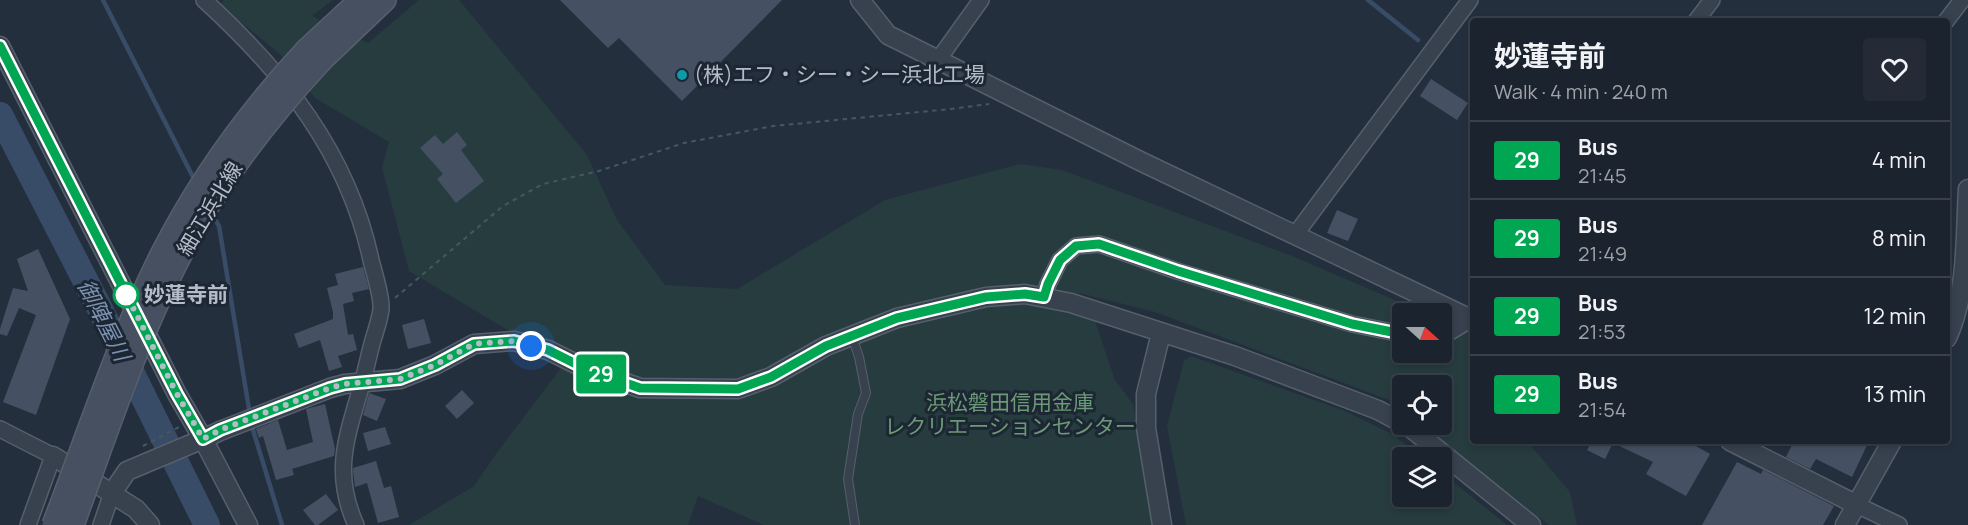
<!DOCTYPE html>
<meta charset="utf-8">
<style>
:root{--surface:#1b232e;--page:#242b36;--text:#f1f3f6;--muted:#a0a4aa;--line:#39404a}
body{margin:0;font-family:Manrope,"Noto Sans JP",sans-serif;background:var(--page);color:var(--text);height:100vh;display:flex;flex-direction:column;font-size:22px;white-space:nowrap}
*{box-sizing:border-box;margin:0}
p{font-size:20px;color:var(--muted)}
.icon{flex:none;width:33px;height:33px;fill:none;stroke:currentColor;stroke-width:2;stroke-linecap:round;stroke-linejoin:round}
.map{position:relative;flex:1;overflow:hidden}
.details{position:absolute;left:1470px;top:18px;width:480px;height:426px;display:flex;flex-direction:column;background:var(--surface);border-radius:6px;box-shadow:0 3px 9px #0003,0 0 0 2px var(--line)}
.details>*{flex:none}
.badge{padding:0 12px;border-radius:4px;font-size:21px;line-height:39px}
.needle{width:39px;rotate:111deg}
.fabs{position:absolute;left:1392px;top:303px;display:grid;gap:12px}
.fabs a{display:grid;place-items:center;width:60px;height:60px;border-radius:6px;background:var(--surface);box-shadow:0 3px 9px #0003,0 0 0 2px var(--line);font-size:30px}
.you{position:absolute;width:30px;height:30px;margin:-15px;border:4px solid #fff;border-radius:50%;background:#1a73e8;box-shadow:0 0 0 9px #1a73e833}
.map>.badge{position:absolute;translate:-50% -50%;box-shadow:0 0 0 3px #fff}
.round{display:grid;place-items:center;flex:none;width:63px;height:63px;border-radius:6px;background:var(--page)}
.headline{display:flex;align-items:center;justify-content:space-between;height:102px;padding:0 24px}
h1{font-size:28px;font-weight:700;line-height:45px}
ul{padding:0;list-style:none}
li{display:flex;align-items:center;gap:18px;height:78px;padding:0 24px;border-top:2px solid var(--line)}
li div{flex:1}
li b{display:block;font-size:22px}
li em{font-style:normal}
li .badge{min-width:66px;font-weight:700;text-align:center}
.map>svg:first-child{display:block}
</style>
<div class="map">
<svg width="1968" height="525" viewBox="0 0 1968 525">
<rect width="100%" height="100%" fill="#242f3e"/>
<!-- green -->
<path fill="#263c3f" d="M224,0H333L312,16L368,43L419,0H459L587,155L617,220L665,285L737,289L885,200L1020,164L1062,170L1292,256L1425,313L1402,314V352H1442V321L1473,334V441H1527L1570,492L1577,525H1549L1421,425L1442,424V386H1402V410L1389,400L1155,312L1083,294L982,286L948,314C985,307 1025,299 1063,307C1074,309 1084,314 1094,318L1115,380L1133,404L1152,525H764L698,496L688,525H409L474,486L496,454L564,364L409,271L382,167L389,142L315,98L281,55L220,5Z
M1191,356L1345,411L1392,434L1422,457L1402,458V496H1442V473L1507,525H1186L1167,426L1184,361Z"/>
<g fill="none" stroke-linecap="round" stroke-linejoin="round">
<!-- stream -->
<path stroke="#394c67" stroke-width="4.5" d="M103,0L196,183
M1368,0L1418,40
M212,214L219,226L249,409
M253,430L282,525"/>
<!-- river -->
<path stroke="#394c67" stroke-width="26" d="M0,115L98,305L207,525"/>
</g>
<!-- building -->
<path fill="#455162" d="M560,0H782L682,101L619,38L608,48Z
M1431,79L1468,103L1457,120L1420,96Z
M457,132L467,145L461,150L484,181L456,203L437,179L443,174L420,148L435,135L443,144Z
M1337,210L1358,219L1348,241L1327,233Z
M38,249L70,319L36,415L3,402L36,315L19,308L7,336L0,334V329L13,288L28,291L17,259Z
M363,267L369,289L352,293L354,301L343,304L348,335L353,334L357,350L338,356L342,367L329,371L320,340L299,348L294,334L333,319V312L327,288L338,285L335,274Z
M424,319L431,343L408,349L402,325Z
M462,390L474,403L457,419L445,406Z
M369,393L386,399L377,421L363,415Z
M325,404L335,449L334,456L292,469L294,475L276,480L263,436L259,438L256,429L278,420L287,450L313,442L306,409Z
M385,427L391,444L368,451L363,433Z
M1592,441H1687L1710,454L1686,496L1646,474L1653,462L1613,443L1605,459L1587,450Z
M1794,441H1869L1852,477L1816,459L1810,469L1786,457Z
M376,461L384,488L391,486L399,517L378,523L367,483L355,487L353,471V468Z
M1737,462L1761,474L1763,470L1834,506L1823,525H1702Z
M326,494L338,510L318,525H315L303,510Z"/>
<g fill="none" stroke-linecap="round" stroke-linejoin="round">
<!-- service casing -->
<g stroke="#565f6c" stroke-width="10">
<path id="service" d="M852,336L859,357L866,393L858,414L848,479L855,525"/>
</g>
<!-- minor casing -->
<g stroke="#565f6c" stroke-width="18">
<path id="minor" d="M204,0C284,73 348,153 371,260C374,273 382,296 381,309C380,319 376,330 373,340C369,354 366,369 362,384C347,436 332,472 356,525
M1696,21L1712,0
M1946,21L1962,0
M938,60L981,0
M1295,235L1470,0
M1044,297L1048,284L1060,260L1076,246L1099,244L1177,271L1352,324L1402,334
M1442,337L1471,319
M0,429L53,456L28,525
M1857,505L1899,525
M101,525L112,493"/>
</g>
<!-- tertiary casing -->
<g stroke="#565f6c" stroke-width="21">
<path id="tertiary" d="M860,0L888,35L1140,161L1473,320
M0,46L177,394L203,439L248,525
M1161,333L1146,394V428L1162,525
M1947,338C1968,291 1965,239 1968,189
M1406,424L1531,525
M1730,441L1857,505
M53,456L136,509L150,525
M112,493L127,471L203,439L220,431L330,388L345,384L400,379L435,365L474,344L514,341L548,350L586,369L640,388L738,389L771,377L826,346L897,318L986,297L1025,294L1071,303L1235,356L1378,410L1402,423
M1845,525L1892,441"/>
</g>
<!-- secondary casing -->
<g stroke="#565f6c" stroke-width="24">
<path id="secondary" d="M307,49L360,0
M322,60L385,0"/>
</g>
<!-- path -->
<path stroke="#44595c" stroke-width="2" stroke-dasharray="4.5 4.5" stroke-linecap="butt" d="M395,298L503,206L543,184L599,171L684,143L773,126L951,109L989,104
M143,446L179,427"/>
<!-- service -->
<use href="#service" stroke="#38414e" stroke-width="8"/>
<!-- minor -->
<use href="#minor" stroke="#38414e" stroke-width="15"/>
<!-- tertiary -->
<use href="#tertiary" stroke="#38414e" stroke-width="18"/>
<!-- secondary -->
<use href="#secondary" stroke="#465061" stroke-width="21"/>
<!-- secondary-bridge casing -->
<g stroke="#565f6c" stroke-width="24" stroke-linecap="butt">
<path id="secondary-bridge" d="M53,525C88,434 118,340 162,253C200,178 250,110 307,49
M73,525C113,416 149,302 210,203C243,152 281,104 322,60"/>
</g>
<!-- secondary-bridge -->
<use href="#secondary-bridge" stroke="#465061" stroke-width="21"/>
</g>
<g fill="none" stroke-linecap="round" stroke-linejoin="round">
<!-- line casing -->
<g stroke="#fff" stroke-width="14">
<path id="line" d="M0,46L177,394L203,439L220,430L330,388L345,384L400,379L435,365L474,344L514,341L548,350L586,369L640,388L738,389L771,377L826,346L897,318L986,297L1025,294L1044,297L1048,284L1060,260L1076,246L1099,244L1178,271L1352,324L1402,334"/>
</g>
<!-- line -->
<use href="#line" stroke="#00a651" stroke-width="9"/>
<!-- walk -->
<path stroke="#b4bcc9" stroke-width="6" stroke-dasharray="0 10.8" d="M126,295L125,292L177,394L203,439L220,430L330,388L345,384L400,379L435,365L474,344L514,341L531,346"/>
</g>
<!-- markers -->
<circle fill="#0f9aa8" stroke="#1d2633" stroke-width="2" cx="682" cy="75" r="6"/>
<circle fill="#fff" stroke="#00a651" stroke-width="3" cx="126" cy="295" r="12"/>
<g text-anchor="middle" stroke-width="6" stroke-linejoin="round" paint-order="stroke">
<!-- poi labels -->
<g font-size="21" fill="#b4bcc9" stroke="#1d2633" text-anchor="start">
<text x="694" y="82">(株)エフ・シー・シー浜北工場</text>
</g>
<!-- street labels -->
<g font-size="21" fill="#b4bcc9" stroke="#1d2633">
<text transform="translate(210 209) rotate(-59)" y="7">細江浜北線</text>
</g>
<!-- stop labels -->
<g font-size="21" font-weight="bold" fill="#b4bcc9" stroke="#1d2633" text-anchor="start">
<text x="144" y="302">妙蓮寺前</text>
</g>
<!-- park labels -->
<g font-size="21" fill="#6b9a76" stroke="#1d2633">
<text x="1010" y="410">浜松磐田信用金庫<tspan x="1010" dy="24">レクリエーションセンター</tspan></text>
</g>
<!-- water labels -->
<g font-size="22" font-style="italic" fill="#7c92b1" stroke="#1d2633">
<text transform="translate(104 320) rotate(63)" y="8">御陣屋川</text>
</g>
</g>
</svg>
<div class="fabs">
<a><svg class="needle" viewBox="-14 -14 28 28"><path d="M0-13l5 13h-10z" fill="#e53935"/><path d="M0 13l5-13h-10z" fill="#a0a4aa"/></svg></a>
<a><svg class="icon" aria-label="locate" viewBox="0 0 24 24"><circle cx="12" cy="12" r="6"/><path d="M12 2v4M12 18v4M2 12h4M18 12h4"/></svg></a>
<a><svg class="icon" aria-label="layers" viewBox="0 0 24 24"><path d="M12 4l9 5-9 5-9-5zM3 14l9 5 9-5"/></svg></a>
</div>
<div class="you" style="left:531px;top:346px"></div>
<b class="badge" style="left:601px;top:374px;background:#00a651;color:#fff">29</b>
<section class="details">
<div class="headline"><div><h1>妙蓮寺前</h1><p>Walk · 4 min · 240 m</p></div><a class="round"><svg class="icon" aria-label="heart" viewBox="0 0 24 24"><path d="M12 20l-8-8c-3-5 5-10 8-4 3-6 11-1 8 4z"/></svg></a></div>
<ul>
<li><span class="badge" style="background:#00a651;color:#fff">29</span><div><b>Bus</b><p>21:45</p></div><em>4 min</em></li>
<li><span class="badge" style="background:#00a651;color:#fff">29</span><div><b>Bus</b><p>21:49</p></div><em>8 min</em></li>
<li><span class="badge" style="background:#00a651;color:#fff">29</span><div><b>Bus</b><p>21:53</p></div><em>12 min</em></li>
<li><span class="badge" style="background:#00a651;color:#fff">29</span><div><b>Bus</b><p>21:54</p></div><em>13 min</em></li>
</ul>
</section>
</div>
